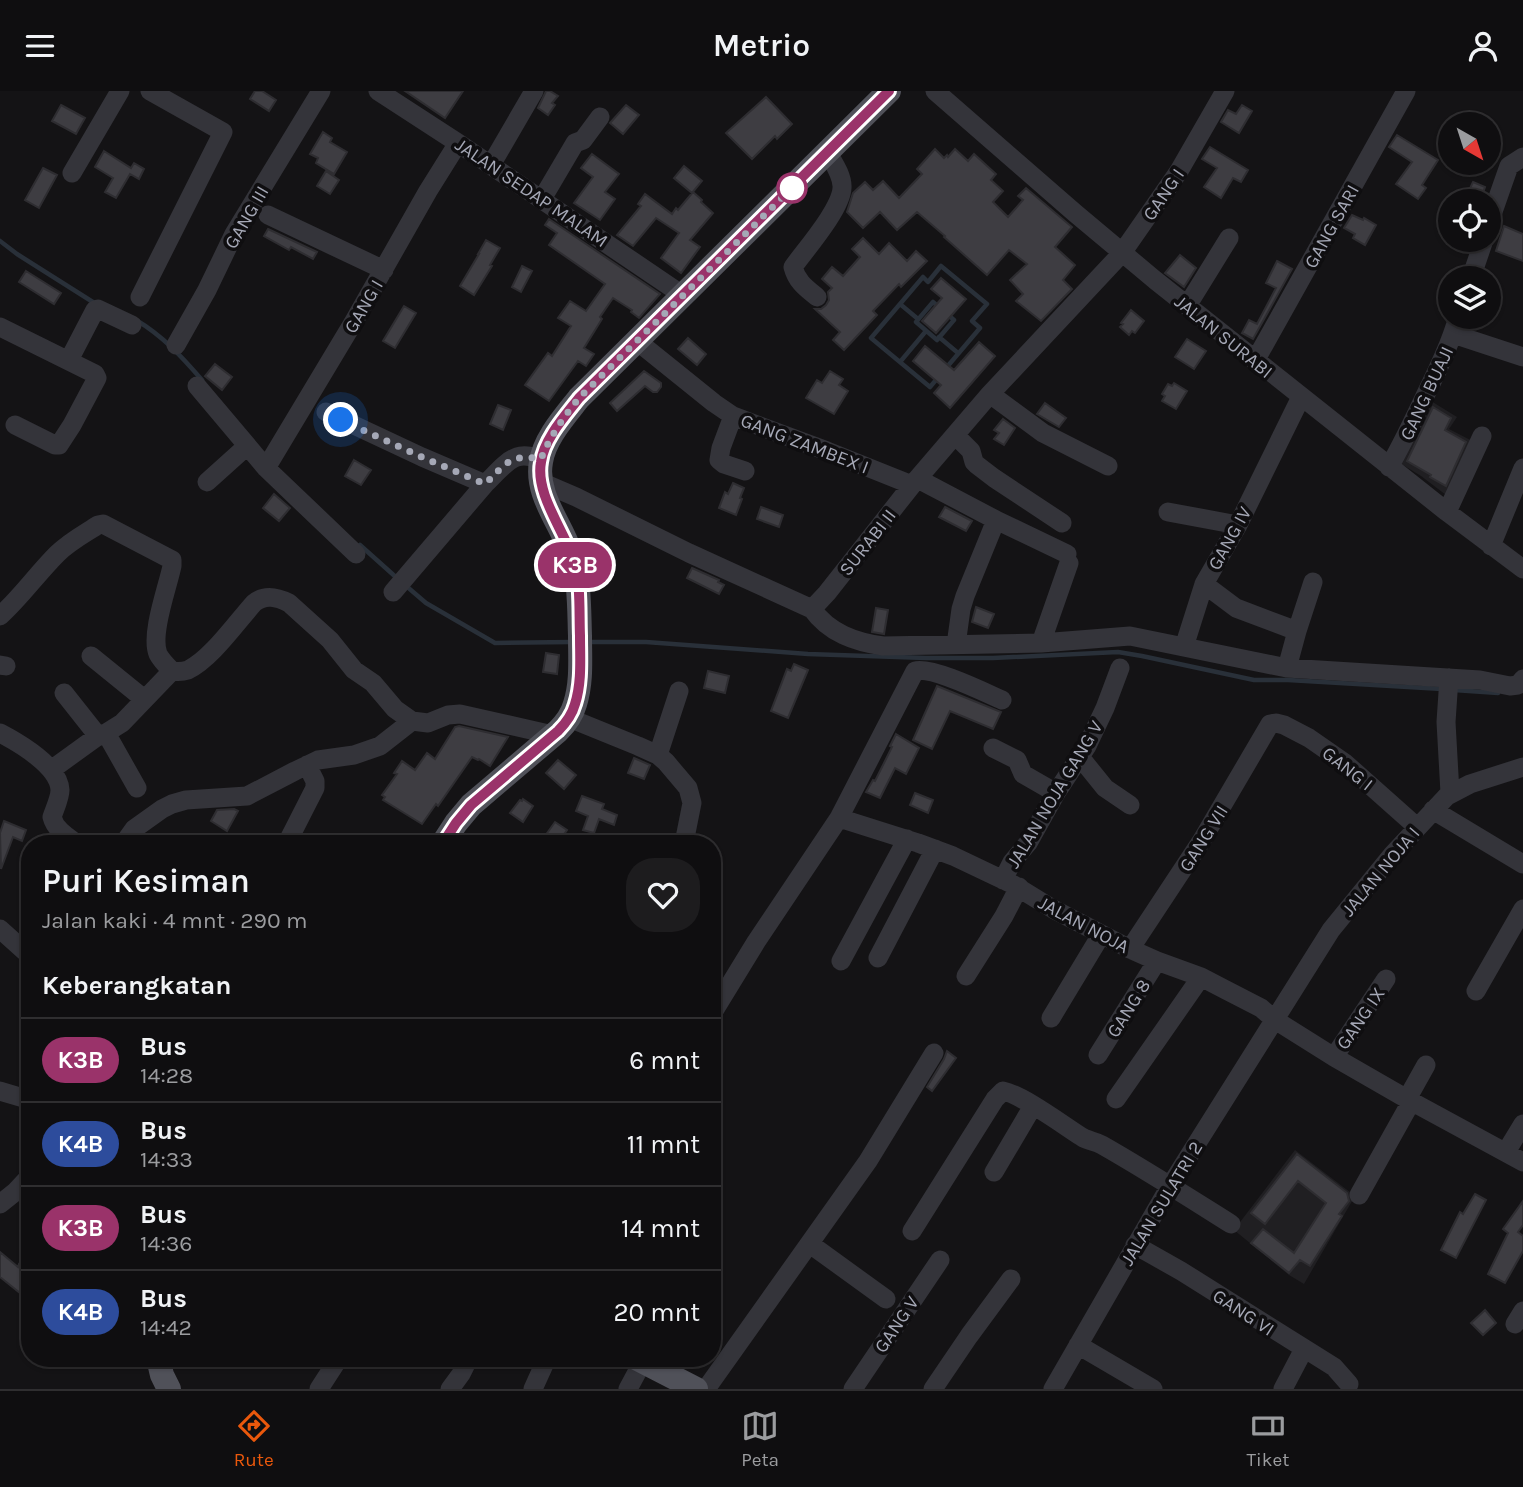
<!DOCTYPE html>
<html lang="id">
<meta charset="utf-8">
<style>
:root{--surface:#0f0e10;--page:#1d1c1e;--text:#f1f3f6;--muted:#9b9c9f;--line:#2f2e30;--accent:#ea580c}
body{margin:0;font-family:Karla,sans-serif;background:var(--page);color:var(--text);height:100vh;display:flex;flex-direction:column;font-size:26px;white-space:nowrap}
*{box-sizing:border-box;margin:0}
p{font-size:23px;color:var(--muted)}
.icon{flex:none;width:38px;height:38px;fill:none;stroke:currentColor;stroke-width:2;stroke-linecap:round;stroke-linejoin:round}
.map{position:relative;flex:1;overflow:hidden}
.drawer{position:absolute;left:21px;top:744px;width:700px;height:532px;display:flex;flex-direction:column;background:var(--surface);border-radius:28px;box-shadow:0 2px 5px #0004,0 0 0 2px var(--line)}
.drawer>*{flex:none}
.badge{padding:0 14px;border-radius:23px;font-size:24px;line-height:46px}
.needle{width:46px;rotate:141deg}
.fabs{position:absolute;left:1438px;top:21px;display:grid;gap:14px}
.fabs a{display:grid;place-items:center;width:63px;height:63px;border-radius:50%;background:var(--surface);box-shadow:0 2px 5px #0004,0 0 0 2px var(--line);font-size:35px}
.you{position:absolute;width:35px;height:35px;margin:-18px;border:5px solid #fff;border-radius:50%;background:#1a73e8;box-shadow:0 0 0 10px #1a73e833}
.map>.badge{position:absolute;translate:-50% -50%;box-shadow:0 0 0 4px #fff}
h2{padding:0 21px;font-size:26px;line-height:63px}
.round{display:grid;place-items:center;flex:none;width:74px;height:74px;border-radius:28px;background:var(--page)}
.headline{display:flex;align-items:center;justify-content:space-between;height:119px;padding:0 21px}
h1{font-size:33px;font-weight:600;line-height:52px}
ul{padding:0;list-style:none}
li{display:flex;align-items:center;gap:21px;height:84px;padding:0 21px;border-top:2px solid var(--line)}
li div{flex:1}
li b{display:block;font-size:26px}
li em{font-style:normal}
li .badge{min-width:77px;font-weight:700;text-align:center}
header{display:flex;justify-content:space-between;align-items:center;height:91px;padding:0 21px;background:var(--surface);font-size:32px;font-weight:600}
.menu{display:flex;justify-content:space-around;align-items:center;height:98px;border-top:2px solid var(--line);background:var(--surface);font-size:19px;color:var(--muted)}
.menu a{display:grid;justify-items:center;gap:4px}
.menu .selected{color:var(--accent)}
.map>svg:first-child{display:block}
</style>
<header><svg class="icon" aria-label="menu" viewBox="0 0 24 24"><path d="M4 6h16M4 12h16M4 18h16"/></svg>Metrio<svg class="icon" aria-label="person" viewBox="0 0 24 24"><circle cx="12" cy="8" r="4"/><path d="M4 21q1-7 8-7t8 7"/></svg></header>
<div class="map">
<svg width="1523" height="1298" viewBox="0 0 1523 1298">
<rect width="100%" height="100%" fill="#141315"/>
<!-- built -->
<path fill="#201f22" d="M1431,310L1457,326L1449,338L1480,354L1450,407L1421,385L1398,371Z
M1295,1059L1355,1105L1304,1193L1289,1184L1234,1139Z"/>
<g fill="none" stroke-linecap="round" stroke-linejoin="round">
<!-- stream -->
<path stroke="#293039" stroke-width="4.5" d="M0,150L17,163L96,213
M941,175L987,213L972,230L980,237L930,296L871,247L923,186L928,191Z
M933,211L954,229L937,249L916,231Z
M900,213L918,228
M136,229C163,245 182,266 202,289
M939,246L958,262
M900,271L926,240
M360,454L398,488
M405,494L426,512L495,552L571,551
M586,551H646L808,563L926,567H993L1118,561L1142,565L1254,589H1288L1442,598
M1454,599L1498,602"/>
</g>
<!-- building -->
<path fill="#3e3d42" stroke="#2e2d31" stroke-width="2" d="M255,0H262L276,9L269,20L250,8Z
M405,0H463L445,27Z
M546,0H550L558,5L552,12L555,14L548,24L538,17Z
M766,6L792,33L777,48L775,45L752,68L726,42Z
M61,14L85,27L76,43L52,30Z
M626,14L639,24L623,43L610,32Z
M1242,14L1252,20L1239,42L1221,31L1228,19L1236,23Z
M323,41L332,47L330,51L347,61L334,83L316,72L318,67L310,63Z
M1397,44L1438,69L1422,94L1426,97L1418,108L1396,93L1412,71L1389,56Z
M1210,56L1248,79L1241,91L1233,87L1221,107L1204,96L1217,77L1202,68Z
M935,58L944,67L947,64L948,66L955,58L968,70L974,63L996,83L991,89L1003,100L993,111L1008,126L1023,109L1018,105L1026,97L1072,136L1055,156L1075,174L1063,189L1072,198L1041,230L1016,210L1023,203L1010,189L1027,173L1009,159L987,184L944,146L945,145L917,121L897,139L880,121L863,137L847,121L853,102L865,91L873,99L883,90L899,107L922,83L917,78Z
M104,60L131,77L134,72L144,78L139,88L130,83L116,107L105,101L113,87L95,76Z
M592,63L619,83L605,101L615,108L600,129L574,112L593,86L581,77Z
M684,75L702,90L692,102L674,87Z
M43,77L57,84L39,117L25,109Z
M326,80L339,89L330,103L317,95Z
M1473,91L1485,96L1483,102L1486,103L1484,110H1464Z
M693,101L702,109L701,111L713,122L690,149L700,156L681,182L661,167L679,142L656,127L633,155L617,144L641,115L638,113L645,103L672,123L676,117L678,119Z
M1352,124L1363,129L1364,127L1376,134L1365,154L1353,147L1355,143L1344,137Z
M549,128L660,203L639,227L631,221L632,219L613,207L600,226L602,228L584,257L594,263L586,275L578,270L549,310L525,294L548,262L552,265L571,235L558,227L570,210L586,220L605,193L549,154L557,142L545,134Z
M1504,135L1523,143V170L1496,160Z
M268,138L317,161L313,168L291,156L289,159L264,145Z
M863,147L879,163L889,152L907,170L916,160L927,170L901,196L899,193L873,220L877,224L844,259L833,249L840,241L815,218H821L826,214L829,209L828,201L832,197L822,188L832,176L843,185L860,166L852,158Z
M486,149L500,157L490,174L492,175L474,204L460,195L479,163H478Z
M1180,164L1196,177L1184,196L1165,182Z
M1277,170L1292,178L1253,248L1242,242L1249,229L1257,233L1276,197L1266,192Z
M522,175L532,180L521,201L512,196Z
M26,180L61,202L54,213L19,191Z
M941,187L966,208L936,242L922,230L942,207L931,198Z
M404,215L416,222L395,257L383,250Z
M1131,219L1144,230L1135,242L1132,240L1129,244L1120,236L1123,233L1121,232Z
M688,247L706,263L697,274L678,258Z
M1187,248L1206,260L1194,278L1175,266Z
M979,251L995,265L950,317L934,302L941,294L913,270L925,255L954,279Z
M215,273L232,286L222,299L205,285Z
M644,280L661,292V296L657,301H653L645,295L617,320L610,312Z
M830,280L843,288L839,294L848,300L834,323L806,307L817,289L822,292Z
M1174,292L1187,300L1176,318L1162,310L1165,305L1162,303L1168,293L1172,295Z
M1045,312L1066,327L1059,336L1037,323Z
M498,314L511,319L503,339L490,333Z
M1433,316L1451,327L1445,339L1466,351L1446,395L1430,386L1431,384L1407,370Z
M1003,328L1015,337L1004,354L994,348L999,342L994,339Z
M354,369L371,379L361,394L345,385Z
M733,392L744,397L740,407L742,408L736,424L719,417L725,401L728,403Z
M274,403L290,417L279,430L263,417Z
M761,416L783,424L779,436L757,428Z
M945,416L972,430L966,440L939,426Z
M692,477L719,489L718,491L724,494L719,503L687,487Z
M976,516L994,523L988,537L972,531Z
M876,517L888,519L884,543L872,541Z
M546,562L559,564L557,583L543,581Z
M794,573L808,579L788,627L771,620L787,578L791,580Z
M708,580L729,585L725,602L704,597Z
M937,595L1001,621L993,638L950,620L932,658L913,649Z
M459,635L508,646L490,675L479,668L478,669L472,666L438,715L436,713L422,733L383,709L385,706L382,704L397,683L394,682L402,670L415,679L427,662L435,668L455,636Z
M896,643L919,657L906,683L895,677L880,707L866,701L873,689L875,690L892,656L890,655Z
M634,667L650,674L644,688L628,682Z
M558,669L576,684L564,698L546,682Z
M915,702L933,709L928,722L910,714Z
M582,705L604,713L602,718L617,724L614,734L599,728L594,742L583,739L588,725L576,720Z
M523,708L533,715L523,731L510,722L520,709L522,710Z
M234,718L238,720L227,740L211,730L217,719Z
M4,730L26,739L22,750L13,746L1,778L0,742Z
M555,731L567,739L558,752H540Z
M947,960L956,967L932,1000L927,996L944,968Z
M1297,1063L1347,1102L1349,1110L1339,1123L1342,1125L1310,1175L1300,1169L1289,1182L1251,1152L1263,1138L1294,1162L1326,1112L1298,1090L1265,1133L1251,1122Z
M1475,1103L1486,1109L1456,1167L1441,1159L1460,1121L1463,1123Z
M1523,1110V1134L1518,1141L1523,1145V1160L1505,1192L1488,1183L1508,1142L1503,1138Z
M0,1161L18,1176L19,1173L30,1181V1188L20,1202L0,1186Z
M1485,1219L1496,1232L1483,1244L1471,1232Z"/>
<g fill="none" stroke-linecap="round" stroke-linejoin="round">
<!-- minor -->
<path stroke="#34343a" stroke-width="19" d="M378,0L458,52L684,205
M935,0L1075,122L1155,189L1447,421L1523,478
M491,74L534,0
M72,82L120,0
M542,108L575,52L583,49L600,26
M268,124L384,179
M1489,132L1509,75L1523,66
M1471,187L1484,149
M140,206L223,41L150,0
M817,206C806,197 797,191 793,176C806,158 841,118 842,97C843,85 833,71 828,62
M1187,215L1229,147
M0,236L95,283L97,287L72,334L59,354H55L15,334
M1453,243L1523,266
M637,250L714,312L733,325L827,360L912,394
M176,254L207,199L234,143L321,0
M69,269L95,219L98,218L132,234
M1255,270L1406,0
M197,295L266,377L356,463
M990,303L1043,342L1108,375
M326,321L422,366L485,393
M733,325L721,357L719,369L724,373L745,380
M955,344L971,360L974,371L977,374L994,387L1062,432
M1389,376C1402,354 1413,330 1424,307C1437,280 1450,254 1458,226
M266,377L353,232L428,100L458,52
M918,388L996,429L1067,463
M207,391L247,355
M541,391L576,406L689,462L812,518
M1168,421L1238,434
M1447,421L1482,345
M1491,455L1523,377
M393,501L485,393C494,385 505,370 517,366C525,363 533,366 541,368
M812,518C829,542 855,551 883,555L1041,552L1130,545L1287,577L1480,589L1510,595L1518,594L1523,588
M812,518L827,502L912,394L990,303L1122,162L1179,80L1225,0
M0,525C21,506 37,483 57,463C69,451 84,443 98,434L103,433L172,469V475C168,495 150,543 158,563C161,569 167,575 172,580
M1297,540L1236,517L1204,493L1238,434L1301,306
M1041,552L1069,472
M956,554L961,518L965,505L996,429
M1184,556L1204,493
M91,565L144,608
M0,574L6,575
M1287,577L1297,540L1313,491
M1449,587L1446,631L1450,702
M64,602L98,645
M569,627L638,655L658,664L666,671L688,697L692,712L684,752
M0,642C19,652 59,675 60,699C60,707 55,717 52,726C55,738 66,745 76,752
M106,642L137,697
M993,657L1017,669L1023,683L1056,702
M658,664L679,600
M1080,666L1105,697L1130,714
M51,679L98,645L106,642L122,632L172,580C178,581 182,581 188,579C211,568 236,532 254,512C265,503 277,506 289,512L330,549L354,579L373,592L395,618L412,630L428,632L448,624L460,623L553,644
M1433,719L1523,773
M839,727L918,752L953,765L1014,794L1053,818L1130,858L1157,870L1201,886L1226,899L1261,917L1275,929L1334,966L1407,1008L1523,1071
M124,752L134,738L162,718L172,713L186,709L247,705L295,680L318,669L354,664L380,655L412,630
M287,752L315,697V690L307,674
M1003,789L1012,771L1028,752L1056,702L1087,655L1105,617L1120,577
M0,838L30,865
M1130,858L1202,749L1270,633L1276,632L1284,634L1309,647L1345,672L1417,736
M878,867L935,758
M841,870L907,748
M966,885L1004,825L1019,796
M1476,900L1523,818
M712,923L756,851L839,727L915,580C931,575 984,601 1002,609
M1051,927L1101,844
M1098,964L1157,870
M1334,966L1386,888
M0,1000L30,1009
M1116,1008L1201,886
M1407,1008L1426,974
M1506,1061L1523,1033
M994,1081L1033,1015
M1359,1104L1411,1011
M0,1113L15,1101L30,1085
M912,1140L995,1008L1003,1000C1023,1004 1063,1034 1082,1046C1088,1050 1095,1050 1102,1054C1146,1079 1188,1106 1231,1133
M810,1153L886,1208
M1135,1154L1181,1180L1334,1276L1349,1293
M1515,1233L1523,1220
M1078,1254L1153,1298
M319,1298L339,1267
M450,1298L461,1283L469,1267
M533,1298L547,1267
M628,1298L643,1270
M706,1298L868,1070L934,962
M853,1298L940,1169
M933,1298L969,1245L1011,1188
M1053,1298L1170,1095L1331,839L1392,764L1447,705L1470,693L1523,676
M1283,1298L1304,1258"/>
<!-- major -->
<path stroke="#505159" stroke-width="24" d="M443,752L456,732L471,714L558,640C566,632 572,624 575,613C582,591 580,568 580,545C579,516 580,488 570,460C560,431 535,403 541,371C544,348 565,325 579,307L889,0
M158,1267L162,1284L169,1298
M636,1267L696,1298"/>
</g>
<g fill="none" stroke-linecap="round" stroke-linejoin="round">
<!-- line casing -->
<g stroke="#fff" stroke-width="16">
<path id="line" d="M443,752L456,732L471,714L558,640C566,632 572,624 575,613C582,591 580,568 580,545C579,520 581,494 574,470C564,439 535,403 541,371C544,348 565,325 579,307L889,0"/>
</g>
<!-- line -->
<use href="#line" stroke="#9a336a" stroke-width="10"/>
<!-- walk -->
<path stroke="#a5a8b6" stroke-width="7" stroke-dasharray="0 12.6" d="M341,329L422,366L485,393C506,373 510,362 541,368C550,345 564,326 579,307L800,89L792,97"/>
</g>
<!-- markers -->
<circle fill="#fff" stroke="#9a336a" stroke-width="3.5" cx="792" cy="97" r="14"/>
<g text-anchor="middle" stroke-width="7" stroke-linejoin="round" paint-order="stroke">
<!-- street labels -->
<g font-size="19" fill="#a5a8b6" stroke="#0f0e10">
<text transform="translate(532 101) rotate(34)" y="7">JALAN SEDAP MALAM</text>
<text transform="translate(1163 103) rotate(-56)" y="7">GANG I</text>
<text transform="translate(246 126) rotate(-60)" y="7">GANG III</text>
<text transform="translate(1331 135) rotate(-61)" y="7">GANG SARI</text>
<text transform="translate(363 215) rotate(-60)" y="7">GANG I</text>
<text transform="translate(1224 245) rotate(39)" y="7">JALAN SURABI</text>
<text transform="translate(1426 302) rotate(-65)" y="7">GANG BUAJI</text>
<text transform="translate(805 352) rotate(21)" y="7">GANG ZAMBEX I</text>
<text transform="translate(1229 447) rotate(-61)" y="7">GANG IV</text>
<text transform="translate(867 451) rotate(-52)" y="7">SURABI II</text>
<text transform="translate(1348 677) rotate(38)" y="7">GANG I</text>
<text transform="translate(1054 703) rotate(-59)" y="7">JALAN NOJA GANG V</text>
<text transform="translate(1203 747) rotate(-58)" y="7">GANG VII</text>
<text transform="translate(1380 780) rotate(-50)" y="7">JALAN NOJA I</text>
<text transform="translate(1084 833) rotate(28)" y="7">JALAN NOJA</text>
<text transform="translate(1128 917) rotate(-58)" y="7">GANG 8</text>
<text transform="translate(1360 927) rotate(-56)" y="7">GANG IX</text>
<text transform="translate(1161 1112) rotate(-59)" y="7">JALAN SULATRI 2</text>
<text transform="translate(1244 1221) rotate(33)" y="7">GANG VI</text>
<text transform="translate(896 1233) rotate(-56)" y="7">GANG V</text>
</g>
</g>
</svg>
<div class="fabs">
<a><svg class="needle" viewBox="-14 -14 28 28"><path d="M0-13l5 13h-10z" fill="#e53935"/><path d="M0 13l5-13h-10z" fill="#9b9c9f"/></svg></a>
<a><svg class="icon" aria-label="locate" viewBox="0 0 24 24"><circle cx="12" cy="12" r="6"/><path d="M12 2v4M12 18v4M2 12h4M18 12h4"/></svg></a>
<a><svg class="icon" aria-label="layers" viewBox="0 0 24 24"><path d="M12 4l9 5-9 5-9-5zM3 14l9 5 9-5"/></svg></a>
</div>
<div class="you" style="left:341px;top:329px"></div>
<b class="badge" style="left:575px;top:474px;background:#9a336a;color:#fff">K3B</b>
<section class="drawer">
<div class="headline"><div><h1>Puri Kesiman</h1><p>Jalan kaki · 4 mnt · 290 m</p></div><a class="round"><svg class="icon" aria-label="heart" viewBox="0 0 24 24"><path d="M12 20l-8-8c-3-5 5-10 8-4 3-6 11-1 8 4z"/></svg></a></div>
<h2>Keberangkatan</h2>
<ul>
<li><span class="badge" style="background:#9a336a;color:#fff">K3B</span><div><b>Bus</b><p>14:28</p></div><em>6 mnt</em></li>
<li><span class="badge" style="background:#2d4c9c;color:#fff">K4B</span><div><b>Bus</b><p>14:33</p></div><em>11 mnt</em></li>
<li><span class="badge" style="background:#9a336a;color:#fff">K3B</span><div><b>Bus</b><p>14:36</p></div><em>14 mnt</em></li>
<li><span class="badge" style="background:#2d4c9c;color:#fff">K4B</span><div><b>Bus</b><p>14:42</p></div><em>20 mnt</em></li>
</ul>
</section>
</div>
<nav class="menu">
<a class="selected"><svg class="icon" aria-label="directions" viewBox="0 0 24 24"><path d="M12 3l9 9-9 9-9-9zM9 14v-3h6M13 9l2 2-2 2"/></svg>Rute</a>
<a><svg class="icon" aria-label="map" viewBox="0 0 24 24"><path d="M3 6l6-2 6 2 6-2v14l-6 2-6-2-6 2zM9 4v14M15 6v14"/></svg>Peta</a>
<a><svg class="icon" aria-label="tickets" viewBox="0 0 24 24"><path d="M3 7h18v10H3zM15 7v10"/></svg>Tiket</a>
</nav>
